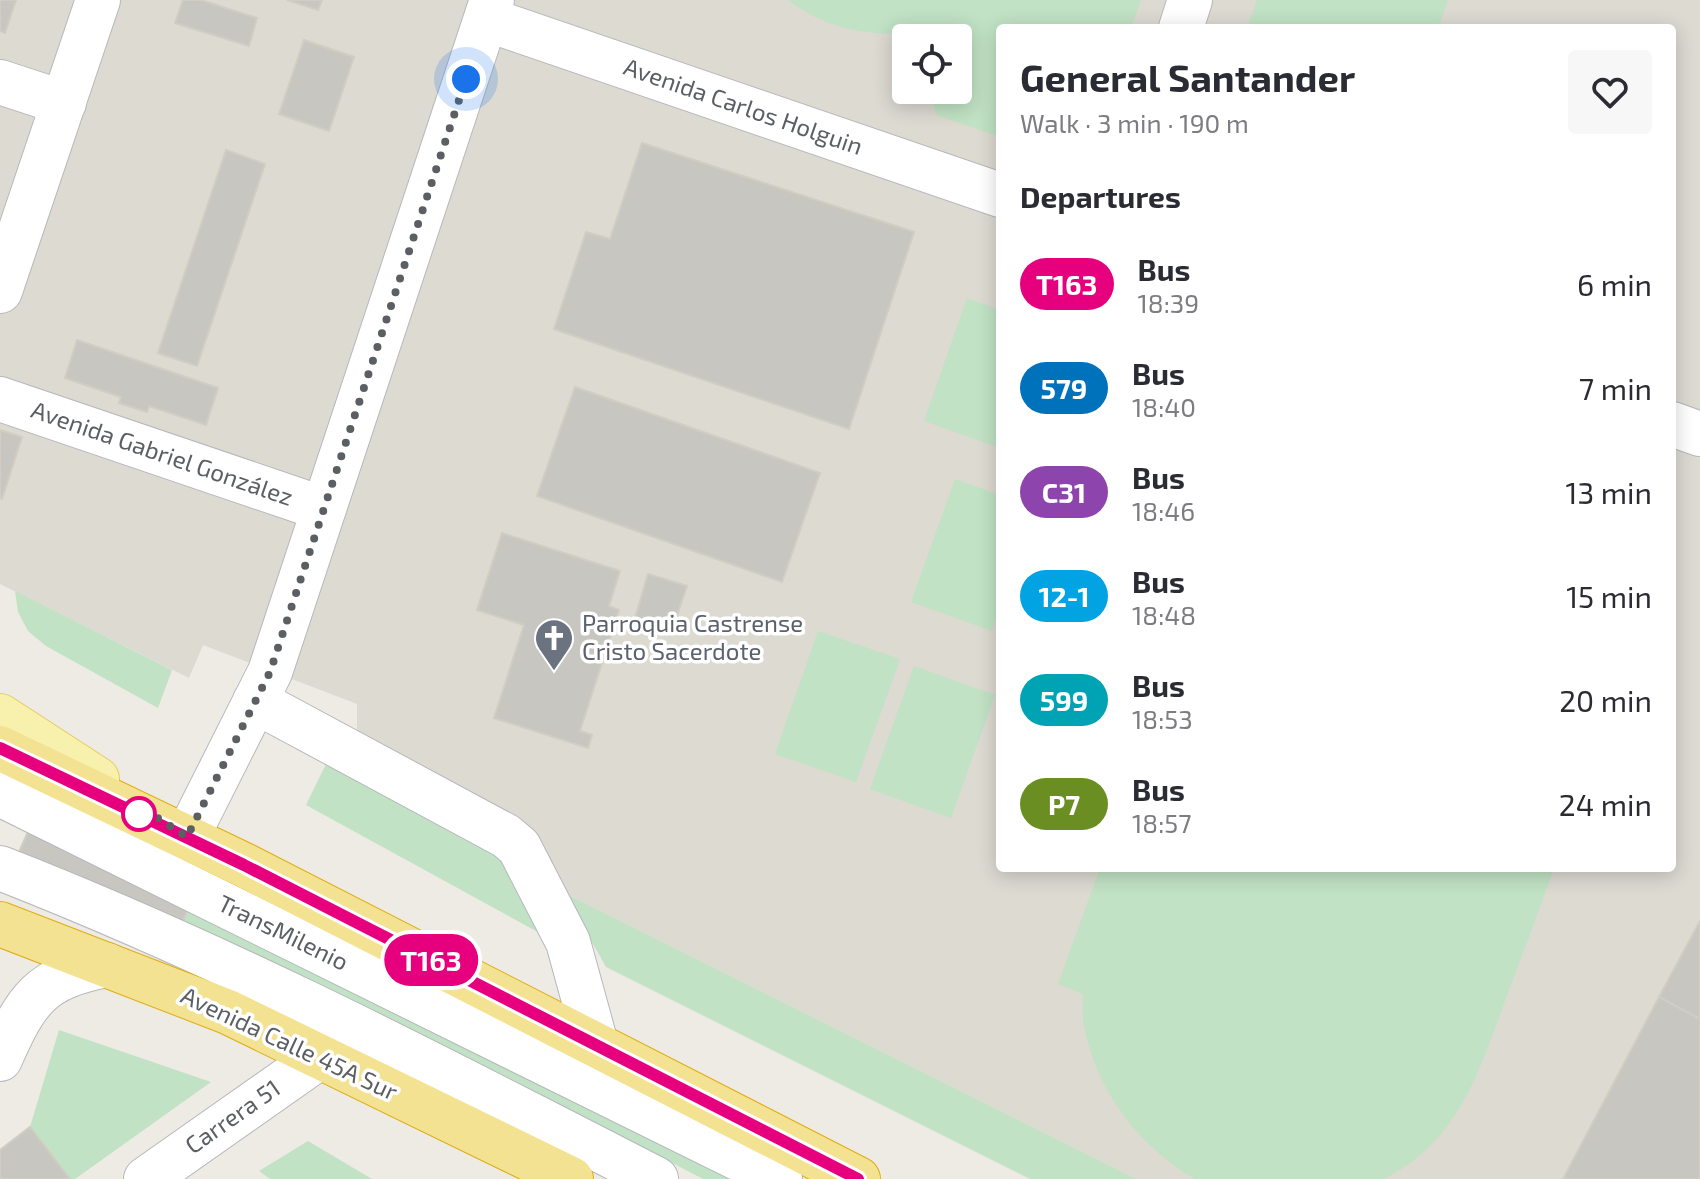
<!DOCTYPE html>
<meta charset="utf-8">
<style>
:root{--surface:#fff;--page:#f7f7f7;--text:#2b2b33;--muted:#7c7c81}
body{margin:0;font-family:"Exo 2",sans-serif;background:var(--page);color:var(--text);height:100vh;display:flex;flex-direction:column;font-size:30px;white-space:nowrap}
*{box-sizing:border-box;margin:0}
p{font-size:26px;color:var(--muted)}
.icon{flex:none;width:44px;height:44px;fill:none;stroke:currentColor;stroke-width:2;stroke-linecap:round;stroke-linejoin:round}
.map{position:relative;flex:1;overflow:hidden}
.panel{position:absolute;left:996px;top:24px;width:680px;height:848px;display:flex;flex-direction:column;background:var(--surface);border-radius:8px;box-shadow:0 4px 20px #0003}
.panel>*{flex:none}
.badge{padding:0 16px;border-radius:26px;font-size:28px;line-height:52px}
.buttons{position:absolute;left:892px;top:24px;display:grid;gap:16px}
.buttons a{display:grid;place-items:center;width:80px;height:80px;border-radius:8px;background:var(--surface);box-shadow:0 4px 20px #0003;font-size:40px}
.you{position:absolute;width:40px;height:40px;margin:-20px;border:6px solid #fff;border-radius:50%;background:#1a73e8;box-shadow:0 0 0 12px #1a73e833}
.map>.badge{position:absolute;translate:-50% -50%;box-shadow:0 0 0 4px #fff}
h2{padding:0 24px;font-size:30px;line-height:72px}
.round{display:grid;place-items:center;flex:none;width:84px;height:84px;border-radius:8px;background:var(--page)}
.overview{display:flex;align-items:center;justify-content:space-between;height:136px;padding:0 24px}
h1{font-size:38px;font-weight:700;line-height:60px}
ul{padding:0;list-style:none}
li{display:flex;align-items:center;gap:24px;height:104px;padding:0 24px}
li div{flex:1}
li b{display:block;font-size:30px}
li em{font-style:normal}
li .badge{min-width:88px;font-weight:700;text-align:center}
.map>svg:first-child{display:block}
</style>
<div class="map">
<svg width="1700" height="1179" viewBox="0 0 1700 1179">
<rect width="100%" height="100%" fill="#edebe3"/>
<!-- education -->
<path fill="#dcdad1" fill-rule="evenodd" d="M0,0H1700V921L1562,1179H1136L564,893L357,744V704L203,645L189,678L0,584ZM1000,28H1672V868H1000ZM906,38H958V90H906Z"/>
<!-- green -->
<path fill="#c1e2c4" d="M788,0H1141L1131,28H1000V137L936,115L931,90H958V38H922L921,34C869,35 831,32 788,0Z
M1257,0H1448L1438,28H1247Z
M967,298L1000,310V448L924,421Z
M955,479L1000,495V609L992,631L911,602Z
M15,591L172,670L158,708L46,646L28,631L18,612Z
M818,631L900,659L856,782L775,754Z
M914,666L995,695L951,818L870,789Z
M327,762L504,859L547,937L306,805Z
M1100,868H1554C1539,910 1523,953 1507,995C1480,1069 1460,1141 1384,1179H1195C1139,1147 1096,1090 1084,1026C1082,1016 1083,1004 1083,994L1058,984Z
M564,893L1136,1179H1030L606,967Z
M189,907L735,1179H703L510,1078L181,925Z
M59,1030L211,1082L75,1179H70L30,1127Z
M308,1141L372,1179H270L259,1171Z"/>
<!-- building -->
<path fill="#c8c6c0" stroke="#d1cdc2" stroke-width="2" d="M0,0H16L5,33L0,31Z
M183,0H201L257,18L249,46L175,23Z
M287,0H322L318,10Z
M304,40L354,57L329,131L279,114Z
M642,143L914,232L849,429L554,329L586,232L610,239Z
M226,150L265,164L197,366L158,353Z
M77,340L218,388L206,425L149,406L147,412L119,403L121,397L65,378Z
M575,387L820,473L782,582L537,496Z
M0,430L22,437L2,499L0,498Z
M502,533L620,571L609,606L619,610L580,731L592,735L588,748L494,718L524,625L477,610Z
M648,574L687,586L672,630L635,618Z
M32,823L189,907L181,925L19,852Z
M1700,921V1019L1659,997Z
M1659,997L1700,1019V1179H1563Z
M30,1127L70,1179H0V1150Z"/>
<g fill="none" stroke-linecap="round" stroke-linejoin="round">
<!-- minor casing -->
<g stroke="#b6b8bc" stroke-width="46">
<path id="minor" d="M486,19L1000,195
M1181,28L1190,0
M0,82L64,103
M0,291L98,0
M0,399L324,509
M1672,424L1700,434
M255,701L506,836L519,847L568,942L596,1044
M0,794L780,1179
M187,837L270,672L492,0
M0,868C226,956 440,1068 656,1179
M0,1059C27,998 40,978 107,965
M146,1179L321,1056"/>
</g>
<!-- major casing -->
<g stroke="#e6ca63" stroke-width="46">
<path id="major" d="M0,716L97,779"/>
</g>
<!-- highway casing -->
<g stroke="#dead12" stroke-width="46">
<path id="highway" d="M0,748L244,865L858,1179
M0,924L228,1012L571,1179"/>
</g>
<!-- minor -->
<use href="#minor" stroke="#fff" stroke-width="44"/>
<!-- major -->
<use href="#major" stroke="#f8f1ad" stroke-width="44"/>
<!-- highway -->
<use href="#highway" stroke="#f4e293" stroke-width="44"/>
</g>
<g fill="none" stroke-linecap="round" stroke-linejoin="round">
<!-- line casing -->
<g stroke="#fff" stroke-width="18">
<path id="line" d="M0,748L244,865L858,1179"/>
</g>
<!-- line -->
<use href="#line" stroke="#e6007e" stroke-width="12"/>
<!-- walk -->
<path stroke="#5b5e63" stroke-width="8" stroke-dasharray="0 14.4" d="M139,814L133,802L187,837L270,672L466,79"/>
</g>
<!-- icons -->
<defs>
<g id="church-pin" transform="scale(2)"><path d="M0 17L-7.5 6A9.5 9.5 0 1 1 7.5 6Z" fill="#6b7280" stroke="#fff"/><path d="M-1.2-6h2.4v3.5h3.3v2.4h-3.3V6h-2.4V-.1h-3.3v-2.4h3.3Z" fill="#fff"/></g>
</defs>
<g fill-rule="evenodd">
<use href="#church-pin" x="554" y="638"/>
</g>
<!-- markers -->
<circle fill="#fff" stroke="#e6007e" stroke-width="4" cx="139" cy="814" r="16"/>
<g text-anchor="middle" stroke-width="7" stroke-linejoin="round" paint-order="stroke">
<!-- street labels -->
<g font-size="24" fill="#5b5e63" stroke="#fff">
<text transform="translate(743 107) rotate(19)" y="8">Avenida Carlos Holguin</text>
<text transform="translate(162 454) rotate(19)" y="8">Avenida Gabriel González</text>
<text transform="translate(283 933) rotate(26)" y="8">TransMilenio</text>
<text transform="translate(289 1044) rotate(25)" y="8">Avenida Calle 45A Sur</text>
<text transform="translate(233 1117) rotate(-35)" y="8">Carrera 51</text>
</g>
<!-- worship labels -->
<g font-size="24" fill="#5b616d" stroke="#fff" text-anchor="start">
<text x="582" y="632">Parroquia Castrense<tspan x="582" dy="28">Cristo Sacerdote</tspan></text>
</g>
</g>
</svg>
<div class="buttons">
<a><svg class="icon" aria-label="locate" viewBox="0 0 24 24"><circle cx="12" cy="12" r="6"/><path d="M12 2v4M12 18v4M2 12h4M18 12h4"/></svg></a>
</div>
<div class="you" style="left:466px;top:79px"></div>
<b class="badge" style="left:431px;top:960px;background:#e6007e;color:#fff">T163</b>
<section class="panel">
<div class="overview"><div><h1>General Santander</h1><p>Walk · 3 min · 190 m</p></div><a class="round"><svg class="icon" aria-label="heart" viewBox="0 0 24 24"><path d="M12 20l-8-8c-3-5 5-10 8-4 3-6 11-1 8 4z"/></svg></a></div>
<h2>Departures</h2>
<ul>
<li><span class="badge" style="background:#e6007e;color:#fff">T163</span><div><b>Bus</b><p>18:39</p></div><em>6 min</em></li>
<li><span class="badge" style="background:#0072bc;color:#fff">579</span><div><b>Bus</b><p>18:40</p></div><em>7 min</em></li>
<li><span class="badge" style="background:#8e44ad;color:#fff">C31</span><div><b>Bus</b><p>18:46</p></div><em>13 min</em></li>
<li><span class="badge" style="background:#01a3e3;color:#fff">12-1</span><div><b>Bus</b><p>18:48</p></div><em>15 min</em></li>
<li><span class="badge" style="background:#00a3b4;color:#fff">599</span><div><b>Bus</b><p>18:53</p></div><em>20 min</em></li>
<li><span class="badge" style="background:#6b8e23;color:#fff">P7</span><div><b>Bus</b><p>18:57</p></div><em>24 min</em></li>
</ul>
</section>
</div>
